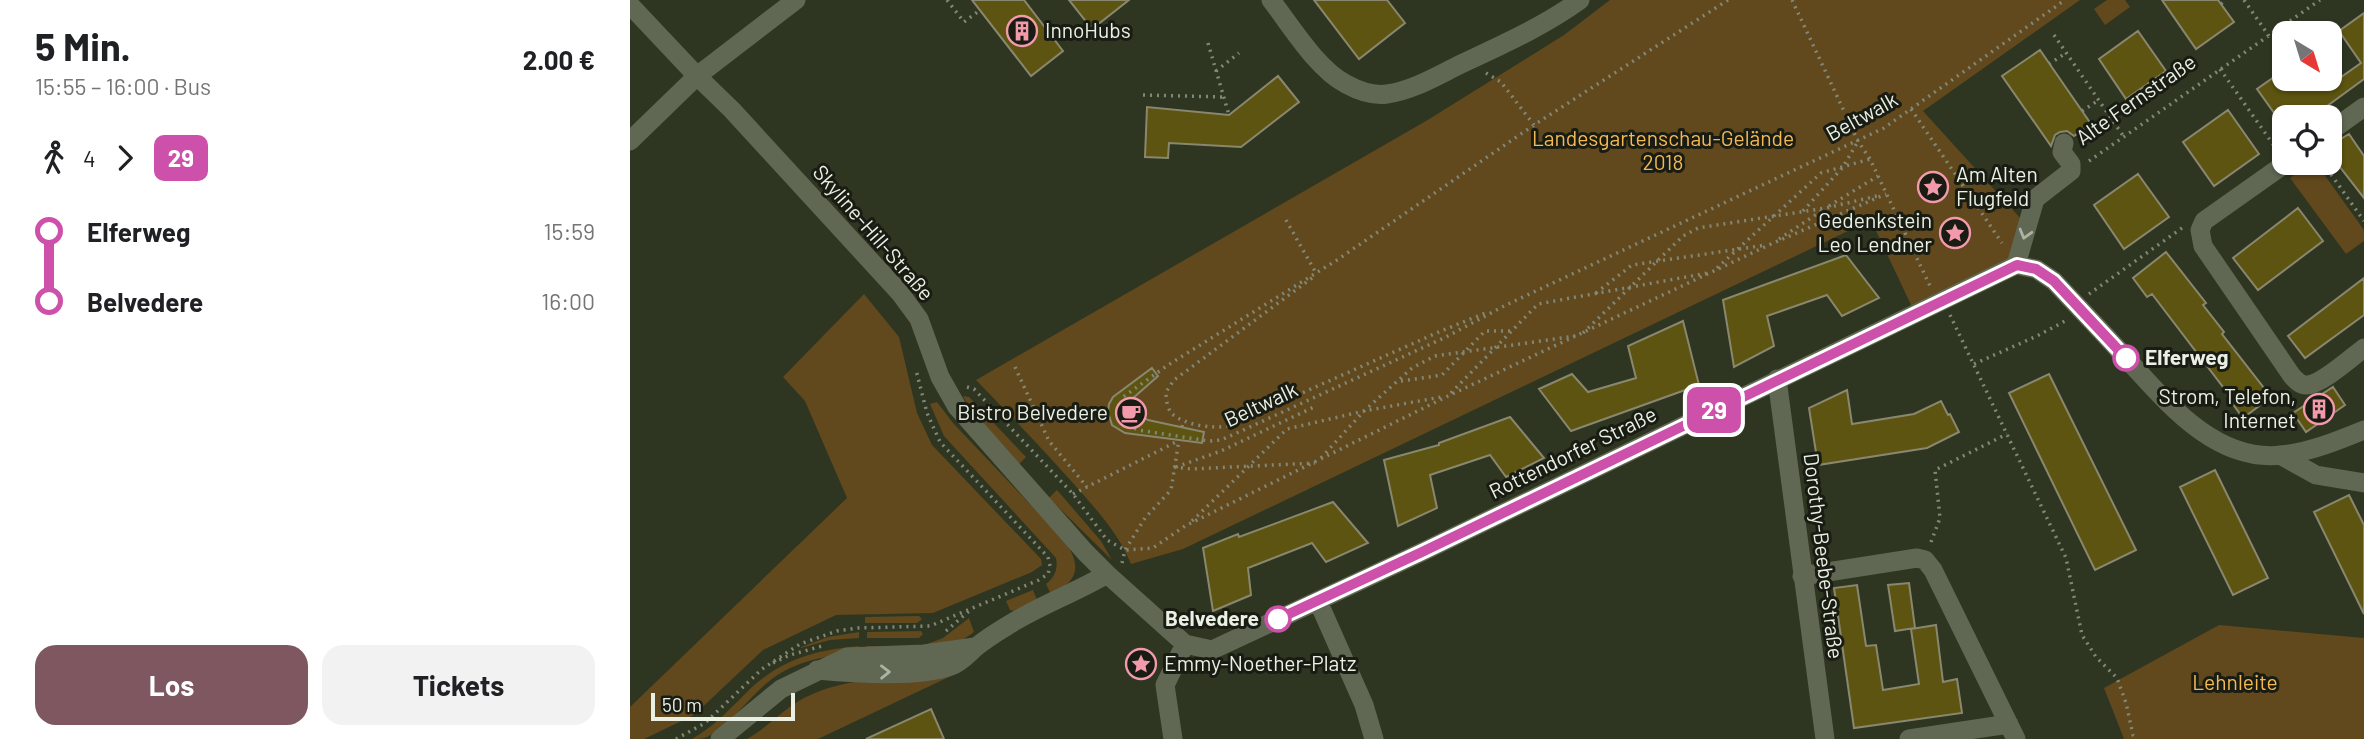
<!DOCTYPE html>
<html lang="de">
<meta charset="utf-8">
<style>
:root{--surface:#fff;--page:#f2f2f2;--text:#202124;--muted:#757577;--accent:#7e5761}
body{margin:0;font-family:Barlow,sans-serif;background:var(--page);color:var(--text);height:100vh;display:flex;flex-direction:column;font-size:26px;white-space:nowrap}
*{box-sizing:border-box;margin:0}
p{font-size:23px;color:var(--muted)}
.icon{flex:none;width:38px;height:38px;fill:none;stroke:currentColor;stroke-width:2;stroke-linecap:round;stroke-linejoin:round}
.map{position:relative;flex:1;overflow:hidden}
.drawer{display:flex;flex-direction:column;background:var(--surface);width:630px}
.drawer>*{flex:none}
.badge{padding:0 14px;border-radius:10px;font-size:24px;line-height:46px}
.needle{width:46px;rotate:142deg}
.buttons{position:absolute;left:1642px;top:21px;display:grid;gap:14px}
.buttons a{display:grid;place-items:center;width:70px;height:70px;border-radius:14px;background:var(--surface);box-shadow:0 2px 5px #0004;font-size:35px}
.scale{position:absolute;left:21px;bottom:18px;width:144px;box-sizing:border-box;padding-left:7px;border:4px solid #ebf0e4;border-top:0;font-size:19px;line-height:24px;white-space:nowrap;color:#ebf0e4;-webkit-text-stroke:5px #181c13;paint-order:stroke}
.map>.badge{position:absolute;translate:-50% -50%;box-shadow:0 0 0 4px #fff}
.legs{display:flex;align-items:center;gap:10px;height:77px;padding:0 35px;font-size:23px}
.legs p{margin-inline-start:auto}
.overview{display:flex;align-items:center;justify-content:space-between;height:119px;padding:0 35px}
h1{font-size:38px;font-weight:700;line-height:52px}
.cta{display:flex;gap:14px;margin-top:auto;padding:14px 35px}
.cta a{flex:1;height:80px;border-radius:21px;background:var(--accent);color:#fff;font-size:28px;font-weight:700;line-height:80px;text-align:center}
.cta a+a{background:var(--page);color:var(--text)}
ul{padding:0 35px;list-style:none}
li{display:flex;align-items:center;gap:24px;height:70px;font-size:26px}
li i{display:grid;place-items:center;width:10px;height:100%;margin:0 9px;background:currentColor}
li i::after{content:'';width:18px;height:18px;margin:-9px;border:5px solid;border-radius:50%;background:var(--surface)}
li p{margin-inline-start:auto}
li:first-child i{background:linear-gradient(#0000 50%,currentColor 0)}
li:last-child i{background:linear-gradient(currentColor 50%,#0000 0)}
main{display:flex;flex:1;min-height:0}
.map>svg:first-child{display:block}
</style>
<main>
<section class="drawer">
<div class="overview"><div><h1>5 Min.</h1><p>15:55 – 16:00 · Bus</p></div><b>2.00 €</b></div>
<div class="legs"><svg class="icon" aria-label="walk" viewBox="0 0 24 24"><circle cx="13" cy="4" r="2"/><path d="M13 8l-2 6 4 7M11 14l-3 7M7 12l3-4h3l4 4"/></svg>4<svg class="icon" aria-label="forward" viewBox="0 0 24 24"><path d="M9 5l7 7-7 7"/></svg><b class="badge" style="background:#cd50aa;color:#fff">29</b></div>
<ul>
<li><i style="color:#cd50aa"></i><b>Elferweg</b><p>15:59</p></li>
<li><i style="color:#cd50aa"></i><b>Belvedere</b><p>16:00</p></li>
</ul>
<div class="cta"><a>Los</a><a>Tickets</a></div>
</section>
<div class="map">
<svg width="1734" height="739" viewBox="0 0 1734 739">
<rect width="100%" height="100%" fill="#2e3622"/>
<!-- green -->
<path fill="#61481d" d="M980,0H1450L1293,111L1392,220L1379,260L1282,307L1241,220L553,549L501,564C488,532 465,508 442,482C411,447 378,413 346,380L796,121L934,35Z
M1477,0H1495L1500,7L1475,25L1464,9Z
M1681,163H1686L1734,230V241L1716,254L1660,178Z
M234,294L269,337L287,413L302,445L411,559L412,565L402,572L303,613L206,615L133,650L64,715L14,739H0V707L217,498L175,401L153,377Z
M333,396L339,397L396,457L388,465L339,408Z
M307,402L323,423L433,539C451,563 451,581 421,594L416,584C425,577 428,569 426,558L314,436L300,404Z
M427,490L471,541L482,560L419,498Z
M403,590L407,600L384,611L380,610L376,601Z
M289,616L292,619L287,623H235V617Z
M339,618L344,632C309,658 278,651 237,651L236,646H292L313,638Z
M1589,625L1734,638V739H1494L1474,688Z
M291,631L293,634L289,638H237V632Z
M229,632V638L200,640L171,648V647L198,637Z
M229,646V653C199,656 172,659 146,676C121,693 104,723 77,737C73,739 67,739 62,739C83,727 98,711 116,693C149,660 184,650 229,646Z
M323,675L188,739H117C137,728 153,709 174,698C219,675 273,678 323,675Z"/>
<!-- building -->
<path fill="#5c5410" stroke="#8a876f" stroke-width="2" d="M342,0H394L433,51L401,76Z
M439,0H499L462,29Z
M684,0H757L775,23L729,59Z
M1532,0H1588L1604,22L1566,49Z
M1734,13V79L1682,117H1647L1627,89L1654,70V79H1687L1694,89L1731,63L1709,31Z
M1508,31L1536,71L1496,99L1469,59Z
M1410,50L1461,124L1444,136L1437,131L1430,132L1425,135L1421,146L1372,76Z
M648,76L669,102L611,147L539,143L538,158L515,157L517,107L599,115Z
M1598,110L1629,154L1584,186L1553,142Z
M1719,134L1734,156V198L1699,153V146Z
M1508,174L1539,217L1494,249L1464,205Z
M1668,208L1693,241L1628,290L1603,258Z
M1536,252L1576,303L1573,305L1594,332L1592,334L1641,397L1613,418L1597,396L1599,395L1522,294L1517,297L1503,278Z
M1216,255L1249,298L1212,316L1197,295L1137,316L1144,346L1104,367L1093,300Z
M1734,278V315L1675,358L1658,336Z
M1053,321L1069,385L941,431L909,389L942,374L958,392L1006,378L998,346Z
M522,368L528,376L502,399L508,414L518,420L574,432L572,443L495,433L482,425L478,412L479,404L483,397Z
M1419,374L1506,550L1465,570L1379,393Z
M1703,387L1715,405L1676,432L1663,413Z
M1217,390L1222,424L1284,414L1311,401L1318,415L1320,414L1329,432L1297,448L1188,465L1179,408Z
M880,417L914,458L876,477L860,455L800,475L807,508L768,526L754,460L809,445V443Z
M1585,470L1638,578L1603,595L1550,487Z
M1719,495L1734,525V614L1684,512Z
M703,502L738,543L696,562L682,543L618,568L621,595L583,611L573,548L608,534L609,537Z
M1279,583L1285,628L1265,631L1258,585Z
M1227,585L1236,646L1246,645L1253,690L1289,684L1281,629L1306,625L1313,682L1327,679L1332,713L1224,728L1204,588Z
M301,709L314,739H236Z"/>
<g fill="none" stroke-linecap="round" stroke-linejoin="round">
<!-- path -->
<path stroke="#818878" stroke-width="3.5" stroke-dasharray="2 5" stroke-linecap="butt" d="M317,0L334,22L350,10
M1098,0L904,125L707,260L538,365L493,397L489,410L496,425L508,430L579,441L591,440L609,432L816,337L876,305L1254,128L1435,0
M1162,0L1228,141L1240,159L1301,288
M1614,0L1639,36
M1591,4L1596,0
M1424,35L1494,137
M578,43L599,115
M1419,64L1436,53
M1590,69L1645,147
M586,71L609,53
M856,73L871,82L904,125
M513,95L594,97
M1281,109L1372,243
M1452,111L1469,100
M1459,161L1690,0
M1693,163L1734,221
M1199,206L1248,176
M1173,211L1213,167L1227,143
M656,220L686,273
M1149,239L1193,210
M1087,268L1191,173L1240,159
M682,278L544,380L536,392C536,399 537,408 542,414C555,425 582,429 598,426L811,331L858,312
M966,293L1002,265L1136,245
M1459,294L1552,228
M1320,315L1436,558L1452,635L1466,657L1487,678L1496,703L1503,735L1507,739
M953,333L1053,236L1068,228L1196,208L1247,196
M1344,364L1407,336L1437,320
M385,367L419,441L457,487
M771,381L812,375L855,331H883
M337,387L344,389L443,494L477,540L495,550L523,548L555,526L818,396L1139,245L1256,194
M821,393L908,304L1078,273
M552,427L553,420
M691,458L734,411L782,368L805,356L946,336
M544,467L561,469L685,463
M546,467L591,451L684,407
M443,494L548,441
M562,521L657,429L734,411L811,397
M1301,542L1310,518L1305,470L1377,434
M492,563L495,550L515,518L541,490L549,440
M316,631L339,611
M143,663L160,655L192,646
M46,739L75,723L132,669L170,644L207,631L228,628L300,626L409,580L418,574L420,566L418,557L310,442L297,413L286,370"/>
<!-- minor -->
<path stroke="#606853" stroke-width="19" d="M641,0C661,26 687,69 716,84C727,90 743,96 757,94C781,91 805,77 827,66C869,46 911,28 950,0
M0,5L67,76L102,110L270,293L289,319L310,377L327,407L455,552L477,574L555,644L582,650L792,552L1386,265L1406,269L1424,281C1447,306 1471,330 1494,356C1534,399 1584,463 1652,455C1680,452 1707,441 1734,430
M1699,132L1734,107
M0,141L67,76L166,0
M1656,163L1574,221L1570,230L1573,246L1662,376C1666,380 1670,385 1676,385C1690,386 1722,357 1734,348
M1386,265L1405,199L1441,171V164L1432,152L1434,143
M1147,379L1195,739
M1650,455L1686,475L1734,483
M1172,576L1287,558L1295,560L1303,570L1386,739
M688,601L734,705L744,739
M187,670C220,673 291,678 321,666C332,662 338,654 346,647C356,639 367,632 377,626C408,606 445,593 477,574
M90,739L151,689L217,657L294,654L345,647
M543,739L535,685L555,644
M1279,739L1379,724"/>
</g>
<!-- one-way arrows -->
<defs><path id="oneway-chevron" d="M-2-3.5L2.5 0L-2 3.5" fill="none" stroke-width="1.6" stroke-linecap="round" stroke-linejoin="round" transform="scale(1.75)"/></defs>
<g stroke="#acb3a3">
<use href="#oneway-chevron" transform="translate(1395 234) rotate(106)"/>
<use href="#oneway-chevron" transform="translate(255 672) rotate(-1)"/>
</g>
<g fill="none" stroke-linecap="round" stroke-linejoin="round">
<!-- line-1 casing -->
<g stroke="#fff" stroke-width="16">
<path id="line-1" d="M648,619L792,552L1387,265L1406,269L1424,281L1496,358"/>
</g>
<!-- line-1 -->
<use href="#line-1" stroke="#cd50aa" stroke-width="10"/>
</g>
<!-- icons -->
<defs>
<g id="building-ring" transform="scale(1.575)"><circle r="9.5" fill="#181c13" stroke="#f29aac" stroke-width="1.5"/><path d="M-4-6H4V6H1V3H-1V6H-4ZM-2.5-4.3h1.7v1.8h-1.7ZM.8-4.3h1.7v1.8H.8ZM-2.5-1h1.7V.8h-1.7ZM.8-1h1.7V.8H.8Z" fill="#f29aac"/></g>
<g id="sight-ring" transform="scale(1.575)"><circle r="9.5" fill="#181c13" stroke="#f29aac" stroke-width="1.5"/><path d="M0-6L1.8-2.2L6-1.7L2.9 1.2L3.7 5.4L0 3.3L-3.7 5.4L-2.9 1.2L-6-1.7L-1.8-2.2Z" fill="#f29aac"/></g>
<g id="cafe-ring" transform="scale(1.575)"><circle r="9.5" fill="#181c13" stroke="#f29aac" stroke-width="1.5"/><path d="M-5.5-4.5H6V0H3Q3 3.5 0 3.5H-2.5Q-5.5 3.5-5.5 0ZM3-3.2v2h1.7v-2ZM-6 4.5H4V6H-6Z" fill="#f29aac"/></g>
</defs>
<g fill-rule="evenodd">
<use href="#building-ring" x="392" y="31"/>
<use href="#sight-ring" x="1303" y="187"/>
<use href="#sight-ring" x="1325" y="233"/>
<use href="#building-ring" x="1689" y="409"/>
<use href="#cafe-ring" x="501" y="413"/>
<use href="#sight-ring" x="511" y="664"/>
</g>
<!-- markers -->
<g fill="#fff" stroke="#cd50aa" stroke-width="3.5">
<circle cx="1496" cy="358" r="12"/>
<circle cx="648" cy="619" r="12"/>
</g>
<g text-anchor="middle" stroke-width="6" stroke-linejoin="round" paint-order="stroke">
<!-- poi labels -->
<g font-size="21" fill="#ebf0e4" stroke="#181c13" text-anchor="start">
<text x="415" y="38">InnoHubs</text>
<text x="1326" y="182">Am Alten<tspan x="1326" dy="24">Flugfeld</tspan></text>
<text x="1302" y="228" text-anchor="end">Gedenkstein<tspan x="1302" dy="24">Leo Lendner</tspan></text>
<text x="1666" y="404" text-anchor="end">Strom, Telefon,<tspan x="1666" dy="24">Internet</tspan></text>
<text x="478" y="420" text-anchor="end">Bistro Belvedere</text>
<text x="534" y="671">Emmy-Noether-Platz</text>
</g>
<!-- street labels -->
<g font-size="21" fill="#ebf0e4" stroke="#181c13">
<text transform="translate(1506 100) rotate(-35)" y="7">Alte Fernstraße</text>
<text transform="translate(1232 117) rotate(-29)" y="7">Beltwalk</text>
<text transform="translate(243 233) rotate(49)" y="7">Skyline-Hill-Straße</text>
<text transform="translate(631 405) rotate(-25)" y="7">Beltwalk</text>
<text transform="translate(943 453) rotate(-26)" y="7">Rottendorfer Straße</text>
<text transform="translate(1193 556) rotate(83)" y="7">Dorothy-Beebe-Straße</text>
</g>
<!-- park labels -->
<g font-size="21" fill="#f5b954" stroke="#181c13">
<text x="1033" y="146">Landesgartenschau-Gelände<tspan x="1033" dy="24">2018</tspan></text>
<text x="1605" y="690">Lehnleite</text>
</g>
<!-- stop labels -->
<g font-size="21" font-weight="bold" fill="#ebf0e4" stroke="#181c13" text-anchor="start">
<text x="1515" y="365">Elferweg</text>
<text x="629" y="626" text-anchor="end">Belvedere</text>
</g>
</g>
</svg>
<div class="buttons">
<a><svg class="needle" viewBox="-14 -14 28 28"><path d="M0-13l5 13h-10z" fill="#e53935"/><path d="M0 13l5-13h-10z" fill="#757577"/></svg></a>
<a><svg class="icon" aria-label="locate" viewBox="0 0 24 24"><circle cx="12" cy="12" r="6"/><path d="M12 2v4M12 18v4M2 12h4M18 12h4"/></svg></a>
</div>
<div class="scale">50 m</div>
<b class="badge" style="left:1084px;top:410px;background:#cd50aa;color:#fff">29</b>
</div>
</main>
